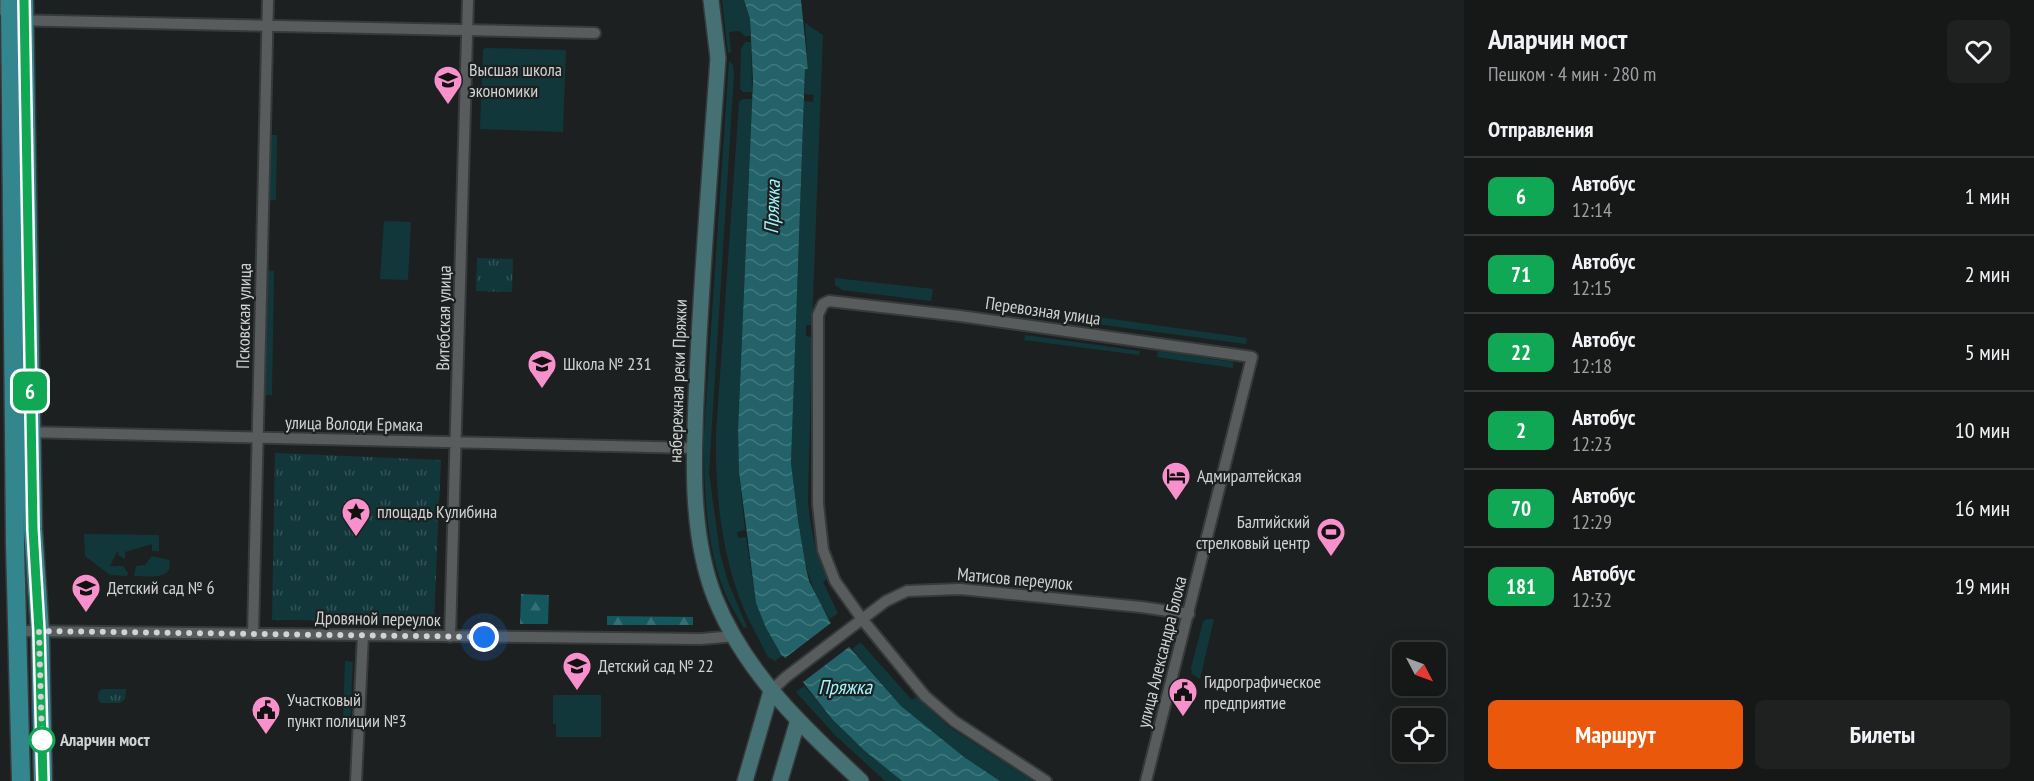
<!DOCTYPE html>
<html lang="ru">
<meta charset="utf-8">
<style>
:root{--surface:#161818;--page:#1f2121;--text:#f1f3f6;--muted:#9ea0a2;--line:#353737;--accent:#ea580c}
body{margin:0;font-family:"PT Sans Narrow",sans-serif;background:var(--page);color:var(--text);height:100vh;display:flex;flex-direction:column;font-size:22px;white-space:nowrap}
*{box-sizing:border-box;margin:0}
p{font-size:20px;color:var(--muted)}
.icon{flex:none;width:33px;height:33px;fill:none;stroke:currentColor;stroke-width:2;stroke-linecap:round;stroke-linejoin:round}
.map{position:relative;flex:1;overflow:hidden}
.panel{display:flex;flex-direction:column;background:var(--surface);width:570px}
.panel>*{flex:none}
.badge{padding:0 12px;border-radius:9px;font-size:21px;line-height:39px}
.needle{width:39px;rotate:131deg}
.buttons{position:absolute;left:1392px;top:642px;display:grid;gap:12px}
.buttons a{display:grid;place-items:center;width:54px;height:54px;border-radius:9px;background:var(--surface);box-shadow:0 6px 24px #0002,0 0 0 2px var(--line);font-size:30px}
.you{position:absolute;width:30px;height:30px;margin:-15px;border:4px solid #fff;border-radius:50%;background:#1a73e8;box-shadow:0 0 0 9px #1a73e833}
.map>.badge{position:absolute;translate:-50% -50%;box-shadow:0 0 0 3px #fff}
h2{padding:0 24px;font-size:22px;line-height:54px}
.round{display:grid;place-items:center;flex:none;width:63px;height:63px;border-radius:9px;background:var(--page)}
.overview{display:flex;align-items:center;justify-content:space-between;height:102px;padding:0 24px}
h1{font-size:28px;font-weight:700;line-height:45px}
.primary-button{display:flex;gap:12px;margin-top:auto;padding:12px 24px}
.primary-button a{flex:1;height:69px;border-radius:9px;background:var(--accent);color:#fff;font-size:24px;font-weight:700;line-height:69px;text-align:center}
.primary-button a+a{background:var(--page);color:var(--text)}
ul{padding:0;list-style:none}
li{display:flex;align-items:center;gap:18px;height:78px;padding:0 24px;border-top:2px solid var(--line)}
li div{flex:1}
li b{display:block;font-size:22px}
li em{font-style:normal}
li .badge{min-width:66px;font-weight:700;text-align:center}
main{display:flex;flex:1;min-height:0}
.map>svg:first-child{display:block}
</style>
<main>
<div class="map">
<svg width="1464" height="781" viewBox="0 0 1464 781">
<defs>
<pattern id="forest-firs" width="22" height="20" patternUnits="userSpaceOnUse" patternTransform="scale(1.5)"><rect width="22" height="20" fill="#14575d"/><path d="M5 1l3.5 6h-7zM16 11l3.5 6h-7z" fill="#356e73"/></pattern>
<pattern id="park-tufts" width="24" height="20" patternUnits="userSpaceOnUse" patternTransform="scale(1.5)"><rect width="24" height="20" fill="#12373a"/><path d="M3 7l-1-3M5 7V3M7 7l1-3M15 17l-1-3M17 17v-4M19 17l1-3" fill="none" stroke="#335356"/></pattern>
<pattern id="water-waves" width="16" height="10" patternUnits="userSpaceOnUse" patternTransform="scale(1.5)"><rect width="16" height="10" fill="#226268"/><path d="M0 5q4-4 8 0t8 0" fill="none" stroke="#41787d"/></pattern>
</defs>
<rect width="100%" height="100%" fill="#1d2020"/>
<!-- green -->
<path fill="#12373a" d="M722,0H744L750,19V36H745L739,31L729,32L731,52L728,53Z
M805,23L823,35L812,325H806V336L812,337L808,502C811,531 815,552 827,579L823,582L838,613L830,619C799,573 796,517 791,463L804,101L813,102L814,95L805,94V69L808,68Z
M745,42H751L752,92H743L740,89L741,49Z
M486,48L566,50L563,132L480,129L483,52V49Z
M729,61L733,65L734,75L709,473L720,553L728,582L747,627L744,628C738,617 731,607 726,595C705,547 704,485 704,433Z
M743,99H752L738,431L739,472L745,530L737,532L738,538L746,537L756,603L766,628L782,656L775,661L768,657C760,641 750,624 743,607C721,552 715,492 716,433L739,102Z
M269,135H277L276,200H268Z
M384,221L411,222L408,280L380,279Z
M267,270L274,271L272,395H264Z
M835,278L933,289L931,301L842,290L835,285Z
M1098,317L1247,338L1246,344L1097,324Z
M1025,335L1140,351L1139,355L1024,340Z
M1158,351L1233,362V368L1157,357Z
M84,534L159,535V551H152V544L125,552V559L118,555V550L110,566H123L128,573L127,576L110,575L85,556Z
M152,556L169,560C175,581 147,576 134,576L136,566L145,565Z
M1206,619H1214L1200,679L1192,674L1191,668L1203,622Z
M859,643L862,644L912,700L916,697L949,727L1033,781H1000L964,757L901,706L852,649Z
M345,661L353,662L350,722L343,721Z
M804,686C835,722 865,751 902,781H885L835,735L796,692Z
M553,695H601V737H556V724H553Z"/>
<!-- forest -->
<path fill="url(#forest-firs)" d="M521,594L549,595L548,624H520Z
M607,616L693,617V625H607Z"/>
<!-- park -->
<path fill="url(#park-tufts)" d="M477,258L513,259L512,292L476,291Z
M275,453L441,460L434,621L272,620Z
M102,689H126L125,699L120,703H101L98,699V693Z"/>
<!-- water -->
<path fill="url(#water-waves)" d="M744,0H801L808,69H805L791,463L798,521L806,568L809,581L829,620L851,649L901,706L964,757L1000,781H902L865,751L833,720L782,656L766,628L756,603L739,472L738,431L753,80L750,19Z"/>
<!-- pier -->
<path fill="#1d2020" d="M832,618L855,647L852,649L849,647L803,682L805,685L802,688L779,658L783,656L785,658L831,623L829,620Z"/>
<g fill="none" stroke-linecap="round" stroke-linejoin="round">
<!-- street casing -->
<g stroke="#373a3a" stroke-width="14">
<path id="street" d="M0,5L10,20L595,33
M27,432L693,448
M19,631L701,639L735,636
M253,634L268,0
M450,637L468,0
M771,691L786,677L886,601L907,591L960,589L1141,607L1189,614
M356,781L363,635
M1046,781L954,721L925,696L862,619L835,581L823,550L818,504V315L823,304L829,301L960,316L1252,357L1146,781"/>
</g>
<!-- secondary casing -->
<g stroke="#373a3a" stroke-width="18">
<path id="secondary" d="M711,0L718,58C711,157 703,257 698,356C695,434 686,525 715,598C745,673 804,728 861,781
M745,781L771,691
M780,781L798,720"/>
</g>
<!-- primary casing -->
<g stroke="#373a3a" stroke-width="21">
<path id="primary" d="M10,0L15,545L21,781
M24,0L33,529L40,631L43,781"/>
</g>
<!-- street -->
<use href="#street" stroke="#585c5d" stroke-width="10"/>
<!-- secondary -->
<use href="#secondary" stroke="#457175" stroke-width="15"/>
<!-- primary -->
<use href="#primary" stroke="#33868d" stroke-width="18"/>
</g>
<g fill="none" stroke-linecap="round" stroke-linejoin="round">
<!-- line casing -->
<g stroke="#fff" stroke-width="14">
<path id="line" d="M24,0L33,529L39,631L43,781"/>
</g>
<!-- line -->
<use href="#line" stroke="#10a855" stroke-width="9"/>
<!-- walk -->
<path stroke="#d1d3d3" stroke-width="6" stroke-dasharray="0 10.8" d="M42,740L39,631L484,637"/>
</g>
<!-- icons -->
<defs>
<g id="university-pin" transform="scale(1.5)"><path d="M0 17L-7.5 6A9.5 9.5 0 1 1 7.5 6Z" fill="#f890cb" stroke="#1d2020"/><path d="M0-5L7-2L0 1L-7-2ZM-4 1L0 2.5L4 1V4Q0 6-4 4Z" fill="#111"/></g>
<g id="school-pin" transform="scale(1.5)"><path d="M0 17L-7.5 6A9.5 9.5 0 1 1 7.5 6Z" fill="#f890cb" stroke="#1d2020"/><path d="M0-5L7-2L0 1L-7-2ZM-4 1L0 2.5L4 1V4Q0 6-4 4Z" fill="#111"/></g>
<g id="hotel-pin" transform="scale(1.5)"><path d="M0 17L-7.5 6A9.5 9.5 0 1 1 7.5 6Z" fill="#f890cb" stroke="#1d2020"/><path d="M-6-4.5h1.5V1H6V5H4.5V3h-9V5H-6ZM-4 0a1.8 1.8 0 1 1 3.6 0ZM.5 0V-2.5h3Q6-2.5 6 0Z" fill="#111"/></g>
<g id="sight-pin" transform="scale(1.5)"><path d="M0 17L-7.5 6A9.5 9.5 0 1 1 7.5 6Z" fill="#f890cb" stroke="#1d2020"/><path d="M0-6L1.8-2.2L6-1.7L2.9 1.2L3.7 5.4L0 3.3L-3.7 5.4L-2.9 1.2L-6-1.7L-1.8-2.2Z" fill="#111"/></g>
<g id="stadium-pin" transform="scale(1.5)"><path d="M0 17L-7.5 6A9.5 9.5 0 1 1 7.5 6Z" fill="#f890cb" stroke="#1d2020"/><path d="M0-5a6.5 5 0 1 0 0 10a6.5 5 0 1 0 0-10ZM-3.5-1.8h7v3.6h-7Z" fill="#111"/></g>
<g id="civic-pin" transform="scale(1.5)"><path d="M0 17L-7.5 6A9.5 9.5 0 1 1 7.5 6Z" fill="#f890cb" stroke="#1d2020"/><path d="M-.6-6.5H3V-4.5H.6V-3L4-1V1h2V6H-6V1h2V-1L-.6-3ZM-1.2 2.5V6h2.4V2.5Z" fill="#111"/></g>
</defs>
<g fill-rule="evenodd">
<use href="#university-pin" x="448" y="80"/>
<use href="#school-pin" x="542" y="364"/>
<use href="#hotel-pin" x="1176" y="476"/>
<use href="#sight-pin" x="356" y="512"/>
<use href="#stadium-pin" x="1331" y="532"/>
<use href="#school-pin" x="86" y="588"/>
<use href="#school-pin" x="577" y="666"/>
<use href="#civic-pin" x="1183" y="692"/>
<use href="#civic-pin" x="266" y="710"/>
</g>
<!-- markers -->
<circle fill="#fff" stroke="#10a855" stroke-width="3" cx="42" cy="740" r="12"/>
<g text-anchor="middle" stroke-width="4.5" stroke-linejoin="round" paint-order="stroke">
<!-- poi labels -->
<g font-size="18" fill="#d1d3d3" stroke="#1d2020" text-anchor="start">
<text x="469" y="76">Высшая школа<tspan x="469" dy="21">экономики</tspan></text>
<text x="563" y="370">Школа № 231</text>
<text x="1197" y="482">Адмиралтейская</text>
<text x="377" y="518">площадь Кулибина</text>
<text x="1310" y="528" text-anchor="end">Балтийский<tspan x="1310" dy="21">стрелковый центр</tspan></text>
<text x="107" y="594">Детский сад № 6</text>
<text x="598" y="672">Детский сад № 22</text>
<text x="1204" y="688">Гидрографическое<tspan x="1204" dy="21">предприятие</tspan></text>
<text x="287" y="706">Участковый<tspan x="287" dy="21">пункт полиции №3</tspan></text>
</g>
<!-- street labels -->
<g font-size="18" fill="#d1d3d3" stroke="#1d2020">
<text transform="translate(1043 311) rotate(8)" y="6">Перевозная улица</text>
<text transform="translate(244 316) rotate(-89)" y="6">Псковская улица</text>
<text transform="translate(444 318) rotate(-89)" y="6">Витебская улица</text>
<text transform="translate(678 381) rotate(-88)" y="6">набережная реки Пряжки</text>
<text transform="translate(354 424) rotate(1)" y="6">улица Володи Ермака</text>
<text transform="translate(1015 579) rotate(5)" y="6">Матисов переулок</text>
<text transform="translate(378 619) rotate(1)" y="6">Дровяной переулок</text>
<text transform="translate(1162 652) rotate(-76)" y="6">улица Александра Блока</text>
</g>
<!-- stop labels -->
<g font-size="18" font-weight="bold" fill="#d1d3d3" stroke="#1d2020" text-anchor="start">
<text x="60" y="746">Аларчин мост</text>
</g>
<!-- water labels -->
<g font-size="20" font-style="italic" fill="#9ff4fc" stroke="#1d2020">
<text transform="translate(772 207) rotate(-88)" y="7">Пряжка</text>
<text x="845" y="694">Пряжка</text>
</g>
</g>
</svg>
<div class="buttons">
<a><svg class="needle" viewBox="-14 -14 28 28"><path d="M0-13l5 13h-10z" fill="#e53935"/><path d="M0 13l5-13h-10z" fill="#9ea0a2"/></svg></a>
<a><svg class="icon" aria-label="locate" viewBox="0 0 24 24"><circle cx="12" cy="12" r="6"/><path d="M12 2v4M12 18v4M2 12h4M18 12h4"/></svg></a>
</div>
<div class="you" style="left:484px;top:637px"></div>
<b class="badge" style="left:30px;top:391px;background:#10a855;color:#fff">6</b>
</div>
<section class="panel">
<div class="overview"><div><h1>Аларчин мост</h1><p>Пешком · 4 мин · 280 m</p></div><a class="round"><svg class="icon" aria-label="heart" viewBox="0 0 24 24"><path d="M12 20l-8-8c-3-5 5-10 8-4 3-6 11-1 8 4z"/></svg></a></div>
<h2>Отправления</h2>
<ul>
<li><span class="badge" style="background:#10a855;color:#fff">6</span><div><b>Автобус</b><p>12:14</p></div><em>1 мин</em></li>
<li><span class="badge" style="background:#10a855;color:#fff">71</span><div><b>Автобус</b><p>12:15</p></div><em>2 мин</em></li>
<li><span class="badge" style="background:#10a855;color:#fff">22</span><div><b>Автобус</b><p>12:18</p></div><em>5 мин</em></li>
<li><span class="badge" style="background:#10a855;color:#fff">2</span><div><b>Автобус</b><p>12:23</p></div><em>10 мин</em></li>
<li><span class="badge" style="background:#10a855;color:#fff">70</span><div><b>Автобус</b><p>12:29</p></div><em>16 мин</em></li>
<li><span class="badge" style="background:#10a855;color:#fff">181</span><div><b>Автобус</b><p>12:32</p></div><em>19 мин</em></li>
</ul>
<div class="primary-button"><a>Маршрут</a><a>Билеты</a></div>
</section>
</main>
